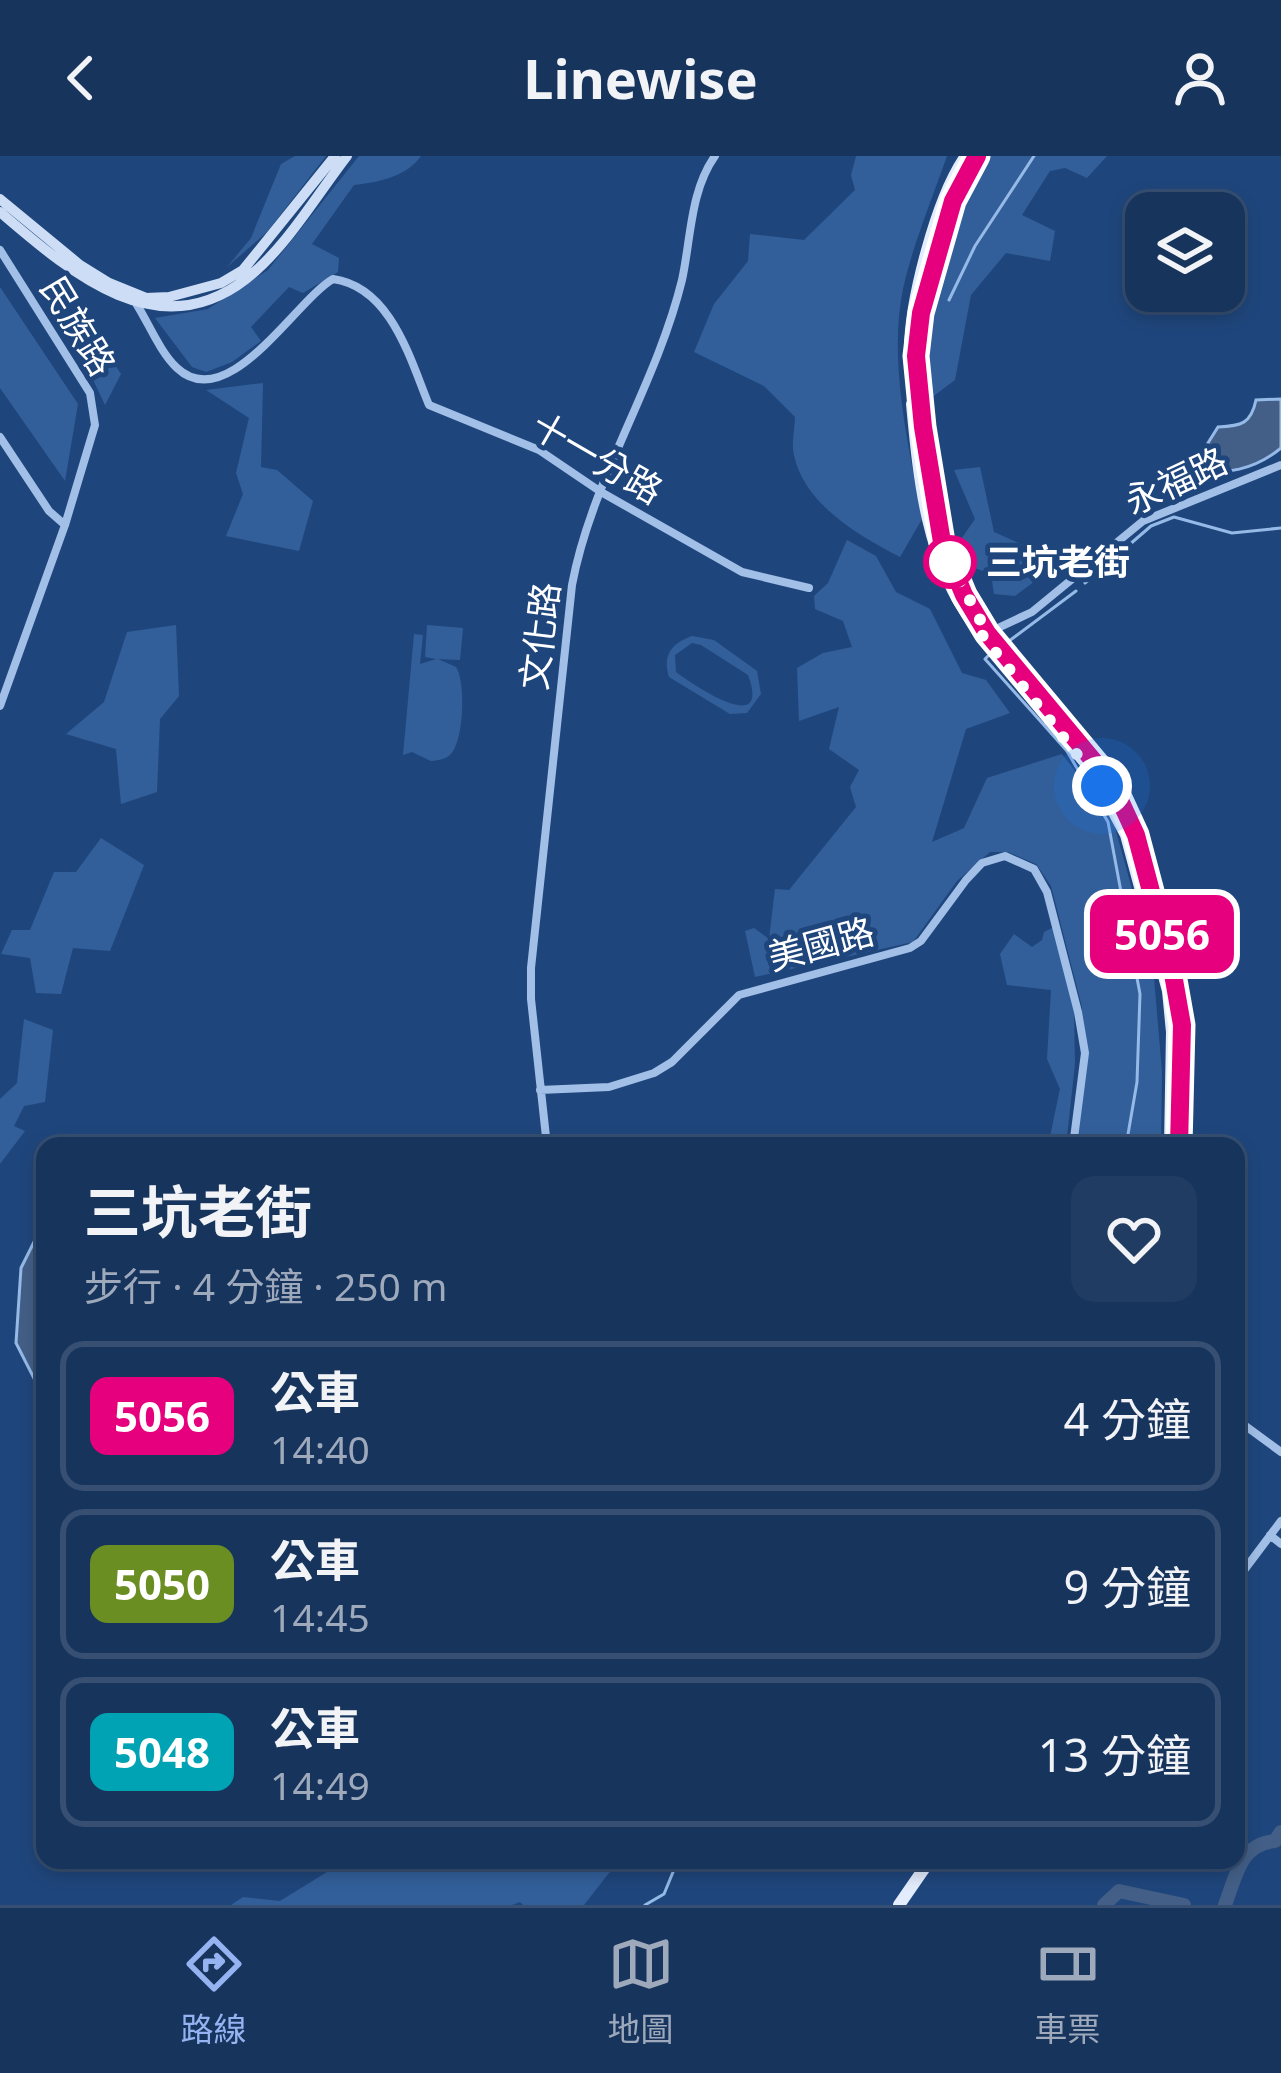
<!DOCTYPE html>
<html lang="zh-TW">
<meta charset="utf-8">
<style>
:root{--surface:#17345d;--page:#203c63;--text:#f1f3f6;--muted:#9eaabc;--line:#364f72;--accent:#95b2f1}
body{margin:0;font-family:"Noto Sans","Noto Sans TC",sans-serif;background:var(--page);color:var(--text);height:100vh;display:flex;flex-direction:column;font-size:45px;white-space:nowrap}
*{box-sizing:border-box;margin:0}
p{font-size:39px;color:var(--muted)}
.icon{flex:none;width:66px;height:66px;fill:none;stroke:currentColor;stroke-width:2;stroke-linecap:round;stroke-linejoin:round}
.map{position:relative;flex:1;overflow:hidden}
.sheet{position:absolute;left:36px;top:981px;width:1209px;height:732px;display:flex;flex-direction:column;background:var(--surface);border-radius:24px;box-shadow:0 6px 18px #0003,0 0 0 3px var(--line)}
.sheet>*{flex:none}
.badge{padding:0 24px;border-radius:18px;font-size:42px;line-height:78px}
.buttons{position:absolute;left:1125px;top:36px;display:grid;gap:24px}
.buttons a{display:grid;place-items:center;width:120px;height:120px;border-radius:24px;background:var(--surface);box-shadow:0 6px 18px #0003,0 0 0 3px var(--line);font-size:60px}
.you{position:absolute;width:60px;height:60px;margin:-30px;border:9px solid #fff;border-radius:50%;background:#1a73e8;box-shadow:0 0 0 18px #1a73e833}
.map>.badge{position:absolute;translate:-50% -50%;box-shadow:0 0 0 6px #fff}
.round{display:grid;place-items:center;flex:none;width:126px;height:126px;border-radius:24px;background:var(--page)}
.head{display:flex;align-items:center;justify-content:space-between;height:204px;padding:0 48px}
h1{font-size:57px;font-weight:700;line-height:90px}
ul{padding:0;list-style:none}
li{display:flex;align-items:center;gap:36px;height:150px;margin:0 24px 18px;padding:0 24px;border:6px solid var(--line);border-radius:24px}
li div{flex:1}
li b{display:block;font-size:45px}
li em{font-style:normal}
li .badge{min-width:132px;font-weight:700;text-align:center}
header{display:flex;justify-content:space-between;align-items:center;height:156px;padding:0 48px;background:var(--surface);font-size:54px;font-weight:700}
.tabs{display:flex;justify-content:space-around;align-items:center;height:168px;border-top:3px solid var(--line);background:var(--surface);font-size:33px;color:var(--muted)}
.tabs a{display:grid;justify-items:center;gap:6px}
.tabs .active{color:var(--accent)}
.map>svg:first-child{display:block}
</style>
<header><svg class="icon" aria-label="back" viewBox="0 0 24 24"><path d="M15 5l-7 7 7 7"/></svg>Linewise<svg class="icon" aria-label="person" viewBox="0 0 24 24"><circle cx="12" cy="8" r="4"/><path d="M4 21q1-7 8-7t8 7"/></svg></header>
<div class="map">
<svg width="1281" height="1749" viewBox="0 0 1281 1749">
<rect width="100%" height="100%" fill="#1f467c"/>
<!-- green -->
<path fill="#325f9a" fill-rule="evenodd" d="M295,0H326L267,76L227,111L251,82L281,8Z
M359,0H421C406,21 379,26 354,29L312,88L339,102L338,116L303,137L289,131L251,171L261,185L232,206L206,216L192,211L155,162L208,153L268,114Z
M856,0H947C932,43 913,88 903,133C888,206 909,291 922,363L900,401C859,380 804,348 794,299C791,287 795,272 795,261L764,230L694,196L714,148L748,105L750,78L804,84L855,34L851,19Z
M986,0H1107L1087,22L1065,12L1050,15L1022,59L1055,75L1050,105L1006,97L971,139L955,224L931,242C929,224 924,204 924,186C924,139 957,36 986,0Z
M0,131L78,248L65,325L0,232Z
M61,156L89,170L121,218L105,249Z
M263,227L261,311L277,314L313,345L299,395L226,380L243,338L236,317L249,262L206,234Z
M980,311L994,376L1039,396L1035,425L1015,440L994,438L991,418L969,410L957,389L975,363L954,314Z
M847,384L876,400L896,436L930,453L962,517L986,524L1010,557L966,573L932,686L964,672L987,622L1062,598L1113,664L1153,810L1162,916L1161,990H1074L1082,950V851L1051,730L1036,708L1008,696H990L957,725L913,786L755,821L745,775L754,772L769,783L775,733L789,734L856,651L850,631L859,614L829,593L839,551L799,565L797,512L823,497L852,491L843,465L815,453L814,440L828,427Z
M176,469L179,540L160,563L157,636L121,648L116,593L66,578L104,546L127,476Z
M427,469L463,472L460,504L438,503L456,511C466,526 464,586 450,599C443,604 439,604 431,605L412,596L403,599L414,478L423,479L420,508L436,503L425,501Z
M692,480L714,484L757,515L761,538L747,557L730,558L669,521C662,499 672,487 692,480ZM692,487L701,489L748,519C772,583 692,528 676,516L675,499Z
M101,682L144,709L110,795L73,792L61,838L36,837L30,802L1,798L12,774H30L54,716H76Z
M1054,771L1074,853L1075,908L1066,990H1048L1060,933L1047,903L1051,834L1007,829L1000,798L1014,778L1032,791L1042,784L1044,776Z
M24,863L53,874L45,946L24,950L14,970L25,975L0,1008V943L17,927Z
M379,1704H630L609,1717L584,1749H523L520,1746L512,1749H231L243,1741L280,1745L327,1716Z"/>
<!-- water -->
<path fill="#435f87" stroke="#95bae8" stroke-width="3" d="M1281,243V292C1257,312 1223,322 1193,311L1218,271C1241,270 1251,268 1256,244Z
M45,1064V1244L16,1187L21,1112Z"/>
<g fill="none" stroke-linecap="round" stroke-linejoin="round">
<!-- stream -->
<path stroke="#95bae8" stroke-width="3" d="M949,144L975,90L1034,0
M1085,427L1151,370L1174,361L1232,377L1281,372
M1005,488L1076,435
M988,500L985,503L1067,595L1108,666L1140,838L1137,926L1126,990
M645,1749L664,1738L678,1704"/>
<!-- river -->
<path stroke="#435f87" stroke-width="14" d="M1104,1749L1119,1735L1184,1749
M1225,1749C1236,1720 1240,1688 1275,1685L1281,1676"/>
<!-- street -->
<path stroke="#a2bfe7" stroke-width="8" d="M0,94L90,237L95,269L65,369L0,550
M137,149C149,168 160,196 177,212C228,260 296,144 333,123C391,131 410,203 429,249L539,294L601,336L742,416L809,432
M0,281L49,355L65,369
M983,479L1032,456L1143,365L1281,309
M540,934L609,931L654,917L672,906L739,839L910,792L921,785L966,724L982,707L1005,700L1034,713L1047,736L1078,856L1085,897L1073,990
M547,990L531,843V812L572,429C592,323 656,230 682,124C691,83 690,35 715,0
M1236,1263L1281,1296
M1270,1379L1281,1388
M1236,1425L1281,1365"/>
<!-- secondary -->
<path stroke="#ccddf5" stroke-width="10" d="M0,43L80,109L109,127L146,142L169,141L221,127L243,114L335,0
M0,56C68,114 156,193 246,123C286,92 316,40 347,0"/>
<!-- primary -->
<path stroke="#e3edfd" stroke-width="12" d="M977,0L953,45L921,157L916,200L923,271L942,386L964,439L987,477L1112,627L1136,679L1173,818L1182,869L1179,990
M910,198C909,147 937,41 966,0
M912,248C919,323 927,407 974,468
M1092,615L1126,679L1168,835L1172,876L1170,990
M899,1749L930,1704"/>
</g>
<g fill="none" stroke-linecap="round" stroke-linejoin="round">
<!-- line casing -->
<g stroke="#fff" stroke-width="27">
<path id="line" d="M977,0L953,45L921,157L916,200L923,271L942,386L964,439L987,477L1112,627L1136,679L1173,818L1182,869L1179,990"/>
</g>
<!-- line -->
<use href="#line" stroke="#e6007e" stroke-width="18"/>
<!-- walk -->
<path stroke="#fff" stroke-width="12" stroke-dasharray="0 21.6" d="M950,406L987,477L982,479L1102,630"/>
</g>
<!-- markers -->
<circle fill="#fff" stroke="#e6007e" stroke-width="6" cx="950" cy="406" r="24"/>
<g text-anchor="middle" stroke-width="10" stroke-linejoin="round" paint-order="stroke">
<!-- street labels -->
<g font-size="36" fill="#fff" stroke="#1f467c">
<text transform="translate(78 170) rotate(59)" y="13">民族路</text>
<text transform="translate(597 302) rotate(30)" y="13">十一分路</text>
<text transform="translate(1176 325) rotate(-25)" y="13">永福路</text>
<text transform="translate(540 480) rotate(-83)" y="13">文化路</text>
<text transform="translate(821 788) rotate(-15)" y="13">美國路</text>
</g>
<!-- stop labels -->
<g font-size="36" font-weight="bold" fill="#fff" stroke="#1f467c" text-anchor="start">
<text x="986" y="419">三坑老街</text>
</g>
</g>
</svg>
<div class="buttons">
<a><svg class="icon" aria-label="layers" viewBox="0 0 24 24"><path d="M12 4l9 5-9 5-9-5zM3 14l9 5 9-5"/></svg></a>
</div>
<div class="you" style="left:1102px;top:630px"></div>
<b class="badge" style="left:1162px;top:778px;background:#e6007e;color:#fff">5056</b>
<section class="sheet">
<div class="head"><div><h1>三坑老街</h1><p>步行 · 4 分鐘 · 250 m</p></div><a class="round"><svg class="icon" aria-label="heart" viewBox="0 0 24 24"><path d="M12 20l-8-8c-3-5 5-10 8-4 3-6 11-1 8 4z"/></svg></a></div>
<ul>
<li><span class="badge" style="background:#e6007e;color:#fff">5056</span><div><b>公車</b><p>14:40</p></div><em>4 分鐘</em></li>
<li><span class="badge" style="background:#6b8e23;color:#fff">5050</span><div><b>公車</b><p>14:45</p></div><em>9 分鐘</em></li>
<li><span class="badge" style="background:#00a3b4;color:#fff">5048</span><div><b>公車</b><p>14:49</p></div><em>13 分鐘</em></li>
</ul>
</section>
</div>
<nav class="tabs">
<a class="active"><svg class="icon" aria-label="directions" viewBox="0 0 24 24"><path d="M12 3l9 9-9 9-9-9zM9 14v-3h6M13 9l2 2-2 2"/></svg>路線</a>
<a><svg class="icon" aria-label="map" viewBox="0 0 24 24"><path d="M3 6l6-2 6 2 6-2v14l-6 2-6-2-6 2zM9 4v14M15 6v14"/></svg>地圖</a>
<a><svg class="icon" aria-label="tickets" viewBox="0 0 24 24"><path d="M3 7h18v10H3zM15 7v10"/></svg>車票</a>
</nav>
